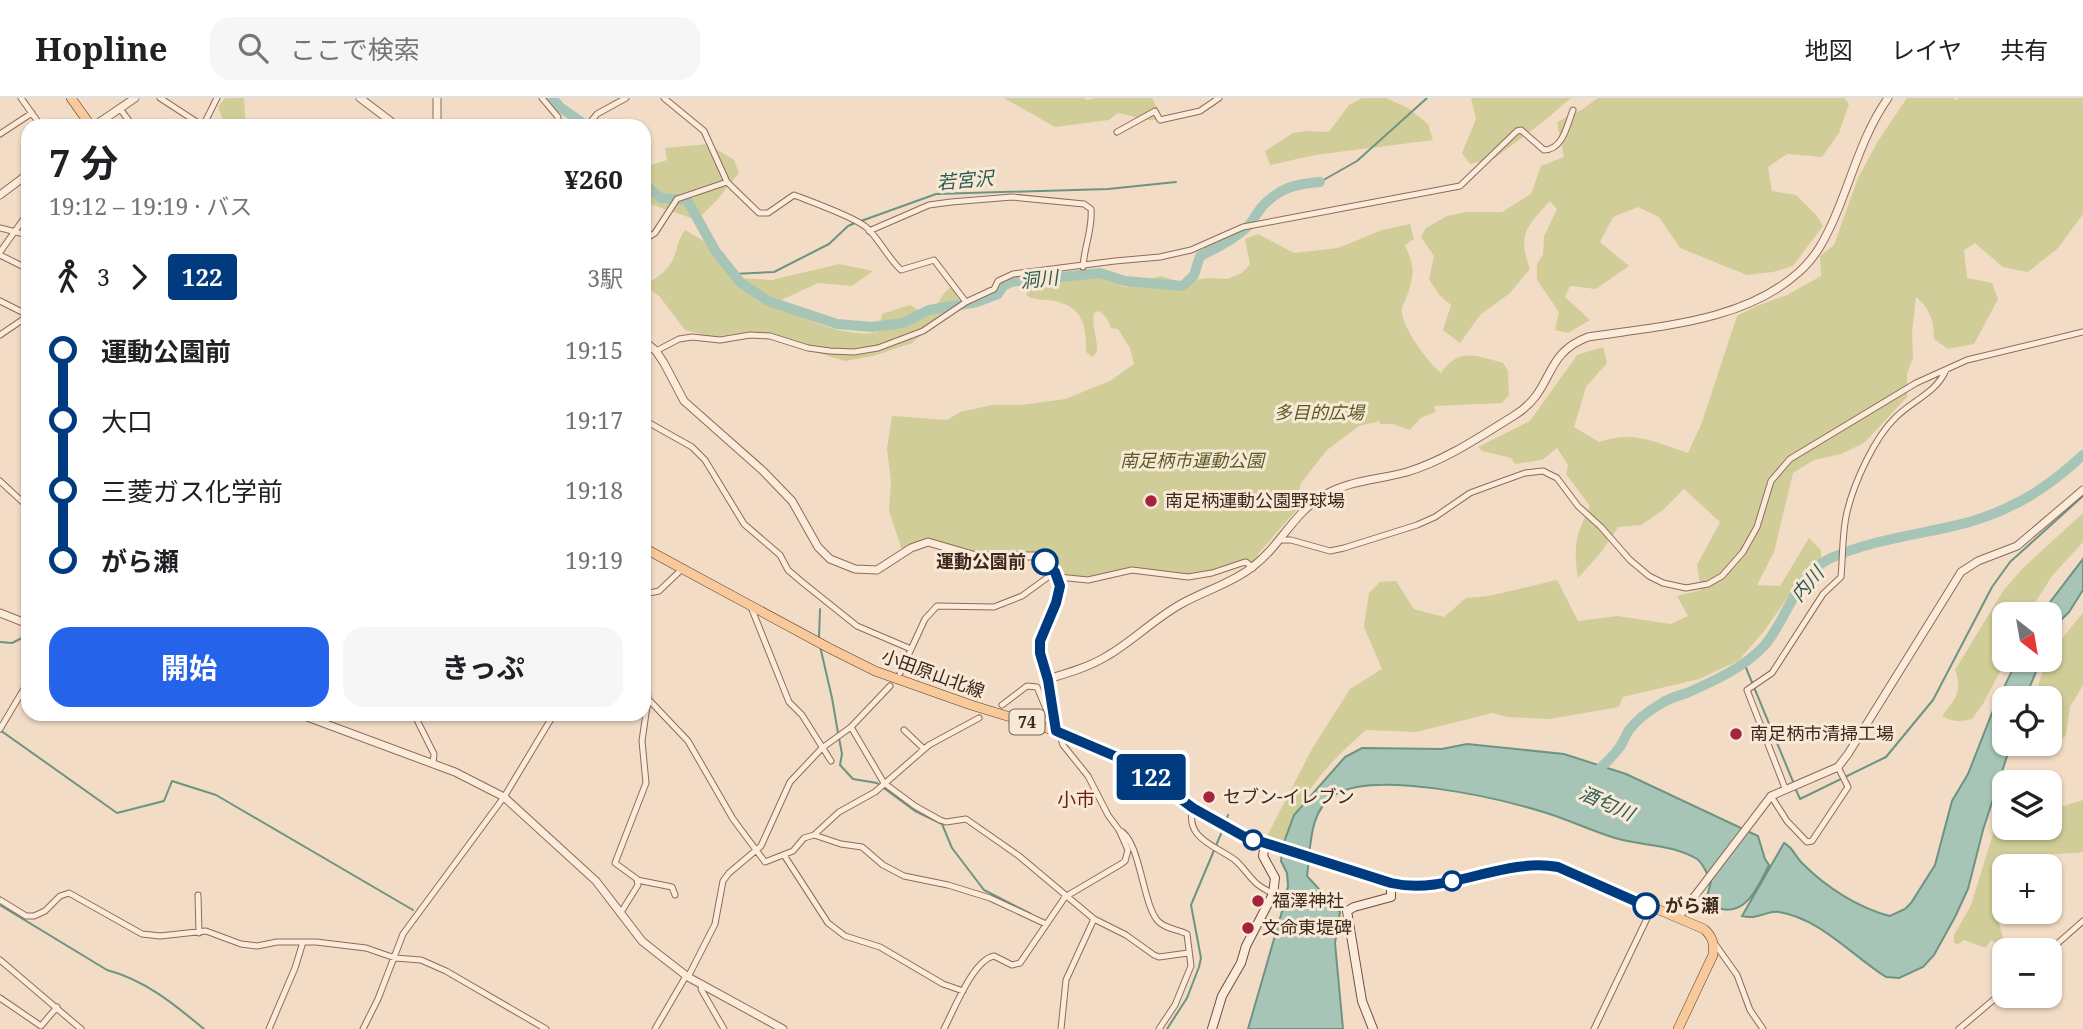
<!DOCTYPE html>
<html lang="ja">
<meta charset="utf-8">
<style>
:root{--surface:#fff;--page:#f6f6f6;--text:#202124;--muted:#757577;--line:#e0e0e0;--accent:#2563eb}
body{margin:0;font-family:"Noto Serif","Noto Sans JP",serif;background:var(--page);color:var(--text);height:100vh;display:flex;flex-direction:column;font-size:26px;white-space:nowrap}
*{box-sizing:border-box;margin:0}
p{font-size:23px;color:var(--muted)}
.icon{flex:none;width:38px;height:38px;fill:none;stroke:currentColor;stroke-width:2;stroke-linecap:round;stroke-linejoin:round}
.map{position:relative;flex:1;overflow:hidden}
.side{position:absolute;left:21px;top:21px;width:630px;height:602px;display:flex;flex-direction:column;background:var(--surface);border-radius:21px;box-shadow:0 2px 5px #0004}
.side>*{flex:none}
.badge{padding:0 14px;border-radius:5px;font-size:24px;line-height:46px}
.needle{width:46px;rotate:149deg}
.buttons{position:absolute;left:1992px;top:504px;display:grid;gap:14px}
.buttons a{display:grid;place-items:center;width:70px;height:70px;border-radius:14px;background:var(--surface);box-shadow:0 2px 5px #0004;font-size:35px}
.map>.badge{position:absolute;translate:-50% -50%;box-shadow:0 0 0 4px #fff}
.legs{display:flex;align-items:center;gap:10px;height:77px;padding:0 28px;font-size:23px}
.legs p{margin-inline-start:auto}
.head{display:flex;align-items:center;justify-content:space-between;height:119px;padding:0 28px}
h1{font-size:38px;font-weight:700;line-height:52px}
.button{display:flex;gap:14px;margin-top:auto;padding:14px 28px}
.button a{flex:1;height:80px;border-radius:21px;background:var(--accent);color:#fff;font-size:28px;font-weight:700;line-height:80px;text-align:center}
.button a+a{background:var(--page);color:var(--text)}
ul{padding:0 28px;list-style:none}
li{display:flex;align-items:center;gap:24px;height:70px;font-size:26px}
li i{display:grid;place-items:center;width:10px;height:100%;margin:0 9px;background:currentColor}
li i::after{content:'';width:18px;height:18px;margin:-9px;border:5px solid;border-radius:50%;background:var(--surface)}
li p{margin-inline-start:auto}
li:first-child i{background:linear-gradient(#0000 50%,currentColor 0)}
li:last-child i{background:linear-gradient(currentColor 50%,#0000 0)}
header{display:flex;align-items:center;gap:42px;box-sizing:border-box;height:98px;padding:0 35px;background:var(--surface);border-bottom:2px solid var(--line)}
header strong{font-size:33px}
nav{display:flex;gap:38px;margin-inline-start:auto;font-size:24px}
.search{width:490px;height:63px;background:var(--page);display:flex;align-items:center;gap:18px;box-sizing:border-box;padding:0 24px;border-radius:21px;color:var(--muted);font-size:26px}
.map>svg:first-child{display:block}
</style>
<header>
<strong>Hopline</strong>
<div class="search"><svg class="icon" aria-label="search" viewBox="0 0 24 24"><circle cx="10" cy="10" r="6"/><path d="M15 15l6 6"/></svg>ここで検索</div>
<nav><a>地図</a><a>レイヤ</a><a>共有</a></nav>
</header>
<div class="map">
<svg width="2083" height="931" viewBox="0 0 2083 931">
<rect width="100%" height="100%" fill="#f2dcc5"/>
<!-- green -->
<path fill="#d1cd98" d="M225,0H244L245,18L248,28H225L218,9Z
M1004,0H1084L1087,2L1096,0H1152L1163,22H1148L1118,15L1109,22L1055,29Z
M1362,0H1386L1408,10L1428,26L1433,42L1315,57L1270,67L1265,53L1293,35L1306,33L1329,34L1349,7Z
M1471,0H1571L1544,23L1495,60L1470,66L1462,55L1476,21Z
M1598,0H1844L1849,6L1839,35L1822,59L1787,56L1768,69L1772,93L1796,97L1817,118L1823,128L1793,168L1773,174L1747,177L1680,150L1659,119L1638,109L1613,119L1600,144L1629,168L1596,191L1570,188L1565,199L1590,222L1568,235L1555,232L1559,214L1537,182V166L1543,157L1544,138L1557,111L1550,103C1527,129 1517,135 1530,171L1510,195L1480,217L1460,245L1443,232L1451,207L1439,197L1429,181L1434,158L1421,139L1426,130L1447,118L1467,114H1502L1531,96L1541,68L1564,59L1557,24L1581,12Z
M1907,0H1953L1956,3L1958,0H2083V116L2058,150L2028,174L2003,169L1975,145L1964,152L1967,180L1992,185L1998,201L1974,246L1948,251L1934,241C1934,222 1930,211 1916,199L1912,235L1913,260L1907,275V299L1864,345L1841,356L1814,362L1793,375L1774,454L1757,487L1780,488L1809,440L1821,452V463L1803,477L1765,532L1738,563L1699,581L1623,599L1619,609L1550,621L1507,619L1493,615L1416,634L1366,632C1323,670 1303,693 1283,747L1267,738L1312,651L1350,591L1382,571L1364,529L1369,495L1380,484L1396,483L1414,511L1444,519L1466,500L1489,498L1557,482L1578,523L1617,518L1671,526L1688,518L1677,498L1701,492L1697,467L1720,424L1684,391L1662,413L1641,427L1618,429L1602,453L1578,480C1573,447 1576,437 1590,408L1566,376L1568,367L1557,350L1542,362L1515,366L1511,360L1482,353L1478,349L1530,323L1577,257L1603,249L1607,265L1586,289L1574,329L1599,344C1633,332 1655,344 1688,355L1701,327L1737,218L1757,208L1787,197L1821,178L1820,158L1834,147L1858,80L1878,43Z
M708,46L734,62L739,75L717,102L697,122L647,105L644,110V69L667,62L665,50Z
M1410,126L1414,141L1405,147C1414,168 1415,173 1408,195C1407,200 1403,205 1402,210C1400,228 1428,264 1441,275C1459,249 1477,258 1503,265L1508,273L1509,297L1502,305L1435,308V314L1421,320L1410,332L1393,326H1380V323L1359,328L1327,352L1301,385L1298,397V410L1258,456V461L1253,465L1249,463L1192,478L1166,476L1139,470L1082,480L1062,477L1044,460L971,455L929,440L908,447L902,452L889,413L891,384L887,350L892,318L947,322L960,314L992,307H1022L1065,301L1110,283L1134,266L1130,250L1118,231L1111,230L1106,219L1099,213L1094,215C1091,228 1098,240 1097,254L1092,259L1086,254C1087,224 1081,206 1048,202C1039,201 1033,202 1026,197L1032,185L1101,178L1125,189L1161,178L1180,184L1207,180L1227,181L1242,175L1250,166L1245,141L1258,136L1294,155L1338,150L1382,132Z
M685,132L724,155L739,180L772,182L839,166L873,173L852,188L818,185L779,203C796,222 853,241 878,234L882,216L910,207L918,212L938,205L944,195L951,189L961,204L912,245L873,258L845,263L747,234L712,239L685,232L660,199L645,187C658,179 668,173 674,159C678,149 678,141 685,132Z
M2083,415V444L2052,478L2028,516H2004V562H2006L1983,606L1972,621C1961,624 1952,624 1942,618C1955,602 1963,593 1955,572L2003,493L2024,469Z
M2083,515V587L2070,609L2066,638L2051,647L2049,645V600H2037C2037,569 2063,538 2083,515Z
M2083,702V754C2066,757 2038,753 2026,768H2004V799L1999,806L1997,816L2004,845L2002,848L1991,842L1986,850L1964,842L1958,846L1954,845V837L1971,807L2002,707L2004,706V730H2015L2024,734L2030,730H2049V716L2060,709Z"/>
<!-- water -->
<path fill="#a7c5b6" stroke="#6d9483" stroke-width="2" d="M2083,461V492L2069,514L2056,527L2049,542V516H2041Z
M2017,562H2041L2025,600H2004V646H2011L1983,732L1968,791L1955,819L1934,857L1923,869L1899,880L1886,879C1851,857 1821,821 1779,814C1767,812 1759,822 1742,818L1784,745C1794,750 1795,759 1803,766C1826,789 1858,810 1890,818L1905,811L1911,805L1935,767L1952,703L1968,676L1992,615Z
M1467,646L1564,656L1626,676L1758,738L1765,761L1769,767C1760,784 1748,817 1722,811C1716,810 1710,805 1706,803L1711,783C1707,776 1703,765 1697,761C1672,746 1642,748 1615,740C1589,732 1565,720 1540,713C1494,699 1378,673 1336,696C1308,712 1311,750 1307,778L1340,814L1335,845L1343,931H1248L1283,810L1288,788L1287,775L1281,763L1283,747L1294,717L1345,659L1362,650L1442,651Z"/>
<g fill="none" stroke-linecap="round" stroke-linejoin="round">
<!-- stream -->
<path stroke="#6d9483" stroke-width="2" d="M1320,84L1357,63L1427,0
M861,123L936,96L1108,91L1176,84
M733,176L774,174L829,146L848,128L855,125
M819,539L820,511
M0,544L12,545L28,537
M820,548L832,600L838,635
M1744,565L1794,686
M0,632L117,715L164,703L172,683L216,697L413,812
M839,640L842,656L840,667L853,681L877,685L915,713L942,726L952,750L984,792L1031,816
M1796,692L1800,701L1886,659L1933,602L1992,489L2010,464L2083,398
M1225,726L1228,717
M0,807L107,872C145,882 174,906 204,931
M1167,931L1187,900L1199,869L1201,860L1191,807L1223,731"/>
<!-- river -->
<path stroke="#a7c5b6" stroke-width="10" d="M552,0L560,9L587,28
M644,86L661,100L687,102L716,154L741,185L768,203L837,226L872,229L903,225L929,212L977,204L998,196L1003,188L1011,184L1100,175L1125,183L1183,188L1194,177L1200,158C1216,150 1235,141 1248,128C1253,123 1256,116 1261,110C1278,90 1295,86 1320,84
M1593,677C1601,669 1612,660 1619,650C1623,645 1625,638 1629,632C1638,620 1650,612 1662,605C1669,600 1678,598 1687,595C1712,584 1745,569 1764,548C1787,522 1796,476 1831,460C1869,443 1909,438 1949,429C2002,418 2044,394 2083,357"/>
<!-- minor casing -->
<g stroke="#8f6b59" stroke-width="7">
<path id="minor" d="M21,0L41,28
M160,0L203,28
M542,0L558,19V28
M664,0L704,33L727,84L759,115H768L794,97C812,104 852,118 866,129C877,138 888,160 901,172L934,162L966,204
M120,11L130,24L136,28
M203,28L217,0
M587,28L597,16L626,0
M1117,34L1155,13L1160,22L1200,13L1219,0
M0,36L32,15
M0,130L28,137
M869,133L929,107L951,104L1012,99L1084,106L1091,111C1093,130 1084,149 1083,169
M644,142L655,135L677,101L727,84
M0,154L28,115
M0,157L28,171
M0,203L28,217
M0,237L28,218
M656,253L679,241L692,239L720,242L750,237L770,238L808,250L830,253L854,254L878,250L923,233L966,204L994,191L998,183L1013,176L1115,163L1160,159L1191,152L1243,129L1460,88L1517,33L1521,32L1544,52C1563,52 1567,27 1573,12
M644,322L692,349L705,362L744,426L780,457L788,472L802,484L857,528L911,551
M0,383L28,409
M1279,442H1291L1330,453L1344,450L1417,427L1435,419L1470,395L1489,388L1525,375L1543,373L1557,380L1578,408L1601,429L1630,462L1649,478L1663,485L1686,490L1708,486L1722,478L1743,454L1757,429L1771,383L1790,361L1916,285L1967,262L2083,234
M1058,479L1088,482L1132,472L1188,479L1212,475L1242,465L1246,464L1253,470
M644,496L659,493L682,471
M751,509L789,604L802,617L831,663
M900,575L925,521L937,508L994,509L1022,498L1055,474
M644,600L650,603L688,643L733,721L765,764L793,753L804,740L814,737L841,746L862,749L883,767L904,778L948,787L990,800L1046,826
M1002,607L1027,588L1037,589L1054,630
M414,616L434,656L433,666
M535,616L553,618
M851,629L884,685L915,708L940,722L946,724L966,721L1019,758L1094,821L1126,837L1154,857L1159,859L1188,855
M0,631L28,584
M904,632L924,651
M1785,690L1747,592L1772,575L1823,496L1841,479C1843,458 1842,435 1847,414C1854,385 1874,340 1896,319C1913,302 1936,295 1946,272
M1771,698L1787,723L1807,744L1812,743L1848,689L1838,669
M1193,710C1184,740 1216,748 1235,762C1243,769 1247,776 1254,783C1259,789 1267,792 1273,796
M1119,732C1140,741 1142,803 1157,822C1164,831 1178,831 1187,836L1191,868L1175,907L1159,931
M814,737L839,714L875,694L929,647L979,620
M784,757L828,825L845,838L880,849L943,886L963,893
M637,782L672,789L675,797
M198,797L199,835
M0,802L26,818H34L45,813L60,798L69,795L142,836L160,838L206,833L241,846L257,848L277,844H316L366,850L395,860L421,862L446,873L546,931
M620,816L638,787L637,781L615,765L646,685L642,643L648,601L647,578L644,563
M1715,846L1737,877L1750,912L1763,931
M2049,853L2083,823
M0,862L81,931
M688,879L715,826L723,783L729,775L761,748L790,684L822,650L851,629L890,588
M703,886L701,891L724,931
M0,900L41,928L57,909
M269,931L295,870L303,844
M363,931L378,901L403,836L504,699L554,616
M655,931L686,878
M944,931C954,912 973,862 994,858L1012,867L1020,865L1065,799L1121,766L1125,763L1128,752L1119,732L1108,717L1088,678L1063,647L1059,635
M1061,931L1066,882L1094,821
M1594,931L1652,810
M1959,931L2004,893"/>
</g>
<!-- tertiary casing -->
<g stroke="#8f6b59" stroke-width="9">
<path id="tertiary" d="M360,0L397,28
M94,28L135,0
M437,28V0
M0,97L28,76
M644,243L656,253L664,265L684,303L763,373L792,403L818,449L830,461L855,471L877,472L911,450L928,444L976,458H1035L1045,464L1058,479L1060,488L1056,505L1040,543V555L1048,581L1056,633
M0,515L28,526
M1048,581C1068,575 1089,569 1107,558C1133,543 1154,521 1181,506C1204,493 1230,486 1251,470C1279,450 1292,417 1321,399C1348,382 1378,382 1407,374C1446,362 1481,338 1515,317C1555,292 1542,256 1588,239C1658,228 1744,224 1799,174C1816,159 1825,141 1834,121C1852,80 1862,37 1888,0
M299,616L455,674L504,699L596,783L642,843L657,855L688,879L783,931
M1678,820L1771,698L1838,669L1848,656L1961,474L1978,463L2017,448L2083,392"/>
</g>
<!-- secondary casing -->
<g stroke="#714d3c" stroke-width="10">
<path id="secondary" d="M1212,931L1222,898L1241,865L1246,848L1273,796L1275,780L1263,758L1265,746
M1373,931L1362,903L1347,813L1354,809L1391,799V785"/>
</g>
<!-- primary casing -->
<g stroke="#5d3a2d" stroke-width="10">
<path id="primary" d="M71,0L91,28
M644,450L829,550L875,573L971,607L1056,633L1117,658L1143,673L1220,727L1243,738L1408,789C1458,788 1508,760 1558,769L1704,831C1713,839 1714,845 1713,857L1678,931"/>
</g>
<!-- minor -->
<use href="#minor" stroke="#fbebda" stroke-width="5"/>
<!-- tertiary -->
<use href="#tertiary" stroke="#fbebda" stroke-width="7"/>
<!-- secondary -->
<use href="#secondary" stroke="#fbebda" stroke-width="8"/>
<!-- primary -->
<use href="#primary" stroke="#f7c99b" stroke-width="9"/>
</g>
<g fill="none" stroke-linecap="round" stroke-linejoin="round">
<!-- line-1 casing -->
<g stroke="#fff" stroke-width="16">
<path id="line-1" d="M1045,464L1055,474L1060,488L1056,505L1040,543V555L1048,582L1056,633L1117,659L1143,673L1193,710L1243,738L1391,785C1448,798 1501,759 1558,769L1646,808"/>
</g>
<!-- line-1 -->
<use href="#line-1" stroke="#003b80" stroke-width="10"/>
</g>
<!-- markers -->
<g fill="#a3243d" stroke="#f8e8d6" stroke-width="2.5">
<circle cx="1151" cy="403" r="7"/>
<circle cx="1736" cy="636" r="7"/>
<circle cx="1209" cy="699" r="7"/>
<circle cx="1258" cy="803" r="7"/>
<circle cx="1248" cy="830" r="7"/>
</g>
<g fill="#fff" stroke="#003b80" stroke-width="3.5">
<circle cx="1045" cy="464" r="12"/>
<circle cx="1253" cy="742" r="9"/>
<circle cx="1452" cy="783" r="9"/>
<circle cx="1646" cy="808" r="12"/>
</g>
<g text-anchor="middle" stroke-width="6" stroke-linejoin="round" paint-order="stroke">
<!-- shield labels -->
<rect fill="#f8e8d6" stroke="#766255" stroke-width="2" x="1009.5" y="611.5" width="35" height="25" rx="5"/>
<g font-size="16" font-weight="bold" fill="#3e281e">
<text x="1027" y="630">74</text>
</g>
<!-- park labels -->
<g font-size="18" font-style="italic" fill="#595c23" stroke="#f8e8d6">
<text x="1319" y="321">多目的広場</text>
<text x="1192" y="369">南足柄市運動公園</text>
</g>
<!-- poi labels -->
<g font-size="18" fill="#3e281e" stroke="#f8e8d6" text-anchor="start">
<text x="1165" y="409">南足柄運動公園野球場</text>
<text x="1750" y="642">南足柄市清掃工場</text>
<text x="1223" y="705">セブン-イレブン</text>
<text x="1272" y="809">福澤神社</text>
<text x="1262" y="836">文命東堤碑</text>
</g>
<!-- stop labels -->
<g font-size="18" font-weight="bold" fill="#3e281e" stroke="#f8e8d6" text-anchor="end">
<text x="1026" y="470">運動公園前</text>
<text x="1665" y="814" text-anchor="start">がら瀬</text>
</g>
<!-- street labels -->
<g font-size="18" fill="#3e281e" stroke="#f8e8d6">
<text transform="translate(933 576) rotate(20)" y="6">小田原山北線</text>
</g>
<!-- water labels -->
<g font-size="19" font-style="italic" fill="#2c5f52" stroke="#f8e8d6">
<text transform="translate(965 82) rotate(-5)" y="7">若宮沢</text>
<text transform="translate(1039 181) rotate(-6)" y="7">洞川</text>
<text transform="translate(1807 486) rotate(-49)" y="7">内川</text>
<text transform="translate(1607 705) rotate(24)" y="7">酒匂川</text>
</g>
<!-- neighbourhood labels -->
<g font-size="19" fill="#6e1b1a" stroke="#f8e8d6">
<text x="1076" y="708">小市</text>
</g>
</g>
</svg>
<div class="buttons">
<a><svg class="needle" viewBox="-14 -14 28 28"><path d="M0-13l5 13h-10z" fill="#e53935"/><path d="M0 13l5-13h-10z" fill="#757577"/></svg></a>
<a><svg class="icon" aria-label="locate" viewBox="0 0 24 24"><circle cx="12" cy="12" r="6"/><path d="M12 2v4M12 18v4M2 12h4M18 12h4"/></svg></a>
<a><svg class="icon" aria-label="layers" viewBox="0 0 24 24"><path d="M12 4l9 5-9 5-9-5zM3 14l9 5 9-5"/></svg></a>
<a>+</a>
<a>−</a>
</div>
<b class="badge" style="left:1151px;top:679px;background:#003b80;color:#fff">122</b>
<section class="side">
<div class="head"><div><h1>7 分</h1><p>19:12 – 19:19 · バス</p></div><b>¥260</b></div>
<div class="legs"><svg class="icon" aria-label="walk" viewBox="0 0 24 24"><circle cx="13" cy="4" r="2"/><path d="M13 8l-2 6 4 7M11 14l-3 7M7 12l3-4h3l4 4"/></svg>3<svg class="icon" aria-label="forward" viewBox="0 0 24 24"><path d="M9 5l7 7-7 7"/></svg><b class="badge" style="background:#003b80;color:#fff">122</b><p>3駅</p></div>
<ul>
<li><i style="color:#003b80"></i><b>運動公園前</b><p>19:15</p></li>
<li><i style="color:#003b80"></i><span>大口</span><p>19:17</p></li>
<li><i style="color:#003b80"></i><span>三菱ガス化学前</span><p>19:18</p></li>
<li><i style="color:#003b80"></i><b>がら瀬</b><p>19:19</p></li>
</ul>
<div class="button"><a>開始</a><a>きっぷ</a></div>
</section>
</div>
